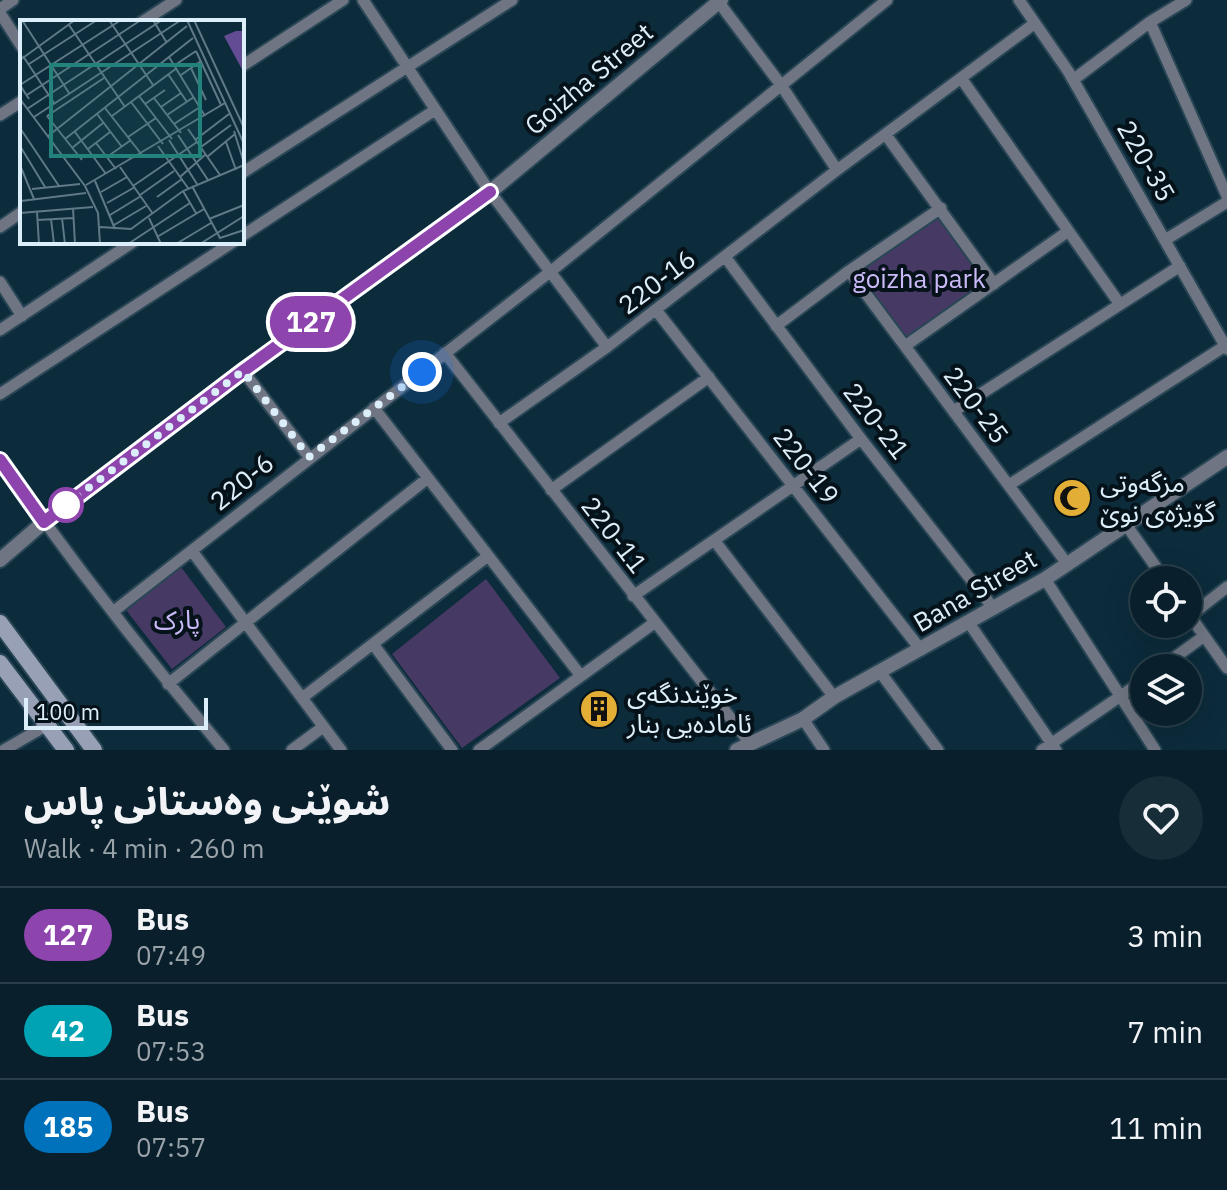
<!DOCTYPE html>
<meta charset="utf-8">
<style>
:root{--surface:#09202c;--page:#172d38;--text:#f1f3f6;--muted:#99a3a9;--line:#293e48}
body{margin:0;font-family:"IBM Plex Sans","Noto Sans Arabic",sans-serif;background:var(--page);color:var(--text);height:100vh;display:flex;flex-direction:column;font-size:30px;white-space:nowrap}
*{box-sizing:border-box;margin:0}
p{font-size:26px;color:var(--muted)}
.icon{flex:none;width:44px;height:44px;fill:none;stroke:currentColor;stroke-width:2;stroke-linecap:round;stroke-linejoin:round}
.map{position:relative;height:750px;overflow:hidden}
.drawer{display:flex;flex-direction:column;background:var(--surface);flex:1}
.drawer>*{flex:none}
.badge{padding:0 16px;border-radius:26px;font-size:28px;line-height:52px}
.tools{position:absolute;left:1130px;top:566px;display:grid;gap:16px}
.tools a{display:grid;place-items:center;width:72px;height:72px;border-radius:50%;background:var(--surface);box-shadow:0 8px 32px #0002,0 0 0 2px var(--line);font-size:40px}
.scale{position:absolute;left:24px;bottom:20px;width:184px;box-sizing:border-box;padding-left:8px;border:4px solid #dceef9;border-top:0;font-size:22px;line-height:28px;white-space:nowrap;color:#dceef9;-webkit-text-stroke:6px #061219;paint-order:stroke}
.you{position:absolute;width:40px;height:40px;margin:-20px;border:6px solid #fff;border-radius:50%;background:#1a73e8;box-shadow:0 0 0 12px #1a73e833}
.map>.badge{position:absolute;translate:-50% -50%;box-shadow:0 0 0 4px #fff}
.round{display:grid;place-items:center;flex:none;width:84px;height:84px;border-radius:42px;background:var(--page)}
.head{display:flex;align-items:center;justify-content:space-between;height:136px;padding:0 24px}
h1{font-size:38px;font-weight:800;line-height:60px}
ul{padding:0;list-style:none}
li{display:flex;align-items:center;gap:24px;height:96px;padding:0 24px;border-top:2px solid var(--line)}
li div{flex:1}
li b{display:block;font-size:30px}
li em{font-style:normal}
li .badge{min-width:88px;font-weight:700;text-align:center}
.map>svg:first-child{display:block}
</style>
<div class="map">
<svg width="1227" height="750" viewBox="0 0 1227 750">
<rect width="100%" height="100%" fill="#0c2b3b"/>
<!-- green -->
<path fill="#463964" d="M941,208L994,284L905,346L849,271Z
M181,567L226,627L172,669L126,610Z
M486,579L560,678L462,748L392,654Z"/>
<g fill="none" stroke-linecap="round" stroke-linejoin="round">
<!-- minor casing -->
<g stroke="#294656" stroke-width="15">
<path id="minor" d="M363,0L490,192L607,347
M717,0L781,85L837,170
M1019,0L1068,71L1227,349
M0,9L13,0
M0,13L22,47
M142,22L176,0
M1150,22L1227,196
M242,66L343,0
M961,78L1119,303
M1073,80L1150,22L1186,0
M0,115L22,101
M886,135L994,284
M242,173L512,0
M0,227L22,212
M242,236L435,110
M1165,240L1227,202
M726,258L861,439L994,609
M849,271L1068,565
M0,282L22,316
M656,310L921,650
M776,326L849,271L941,208
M0,330L133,242
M905,346L1067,232
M445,353L750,743
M243,371L309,457
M0,394L233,242
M374,408L581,676
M954,411L1180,266
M499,423L607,347L837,170L1035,23
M0,460C70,559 146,657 224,750
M1009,485L1225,346
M551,490L709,377
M1127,526L1165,580
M714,540L834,697
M192,551L341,750
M1045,579L1155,750
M633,596L861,439
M114,611L550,272L887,0
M1188,613L1227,668
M1190,616L1227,587
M969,623L1056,750
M373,644L452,750
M1160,668L1203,637
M880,672L938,750
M168,684L428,478
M302,698L488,556
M803,719L824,750
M4,750L47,725
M292,750L323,727
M479,750L654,623
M1042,750L1144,680"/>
</g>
<!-- tertiary casing -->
<g stroke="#294656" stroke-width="18">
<path id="tertiary" d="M0,560L44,522L243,371L490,192L721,0
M737,750L803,719L834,697L1045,579L1227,457"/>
</g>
<!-- secondary casing -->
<g stroke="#294656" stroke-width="20">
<path id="secondary" d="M0,623L94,750
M0,663L66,750"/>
</g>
<!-- minor -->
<use href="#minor" stroke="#6f7582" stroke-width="11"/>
<!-- tertiary -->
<use href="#tertiary" stroke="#6f7582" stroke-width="14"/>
<!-- secondary -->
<use href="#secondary" stroke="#97a0b5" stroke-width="16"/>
</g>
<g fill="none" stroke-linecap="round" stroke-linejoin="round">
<!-- line casing -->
<g stroke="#fff" stroke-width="18">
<path id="line" d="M0,460L44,522L243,371L490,192"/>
</g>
<!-- line -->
<use href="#line" stroke="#8e44ad" stroke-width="12"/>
<!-- walk -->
<path stroke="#dceef9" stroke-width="8" stroke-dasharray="0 14.4" d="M66,505L243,371L309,457L422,372"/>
</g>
<!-- icons -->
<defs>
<g id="mosque-disc" transform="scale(2)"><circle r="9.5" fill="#e3ae35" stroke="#061219"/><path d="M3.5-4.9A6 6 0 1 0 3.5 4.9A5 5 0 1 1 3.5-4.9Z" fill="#111"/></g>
<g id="building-disc" transform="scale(2)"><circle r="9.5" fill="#e3ae35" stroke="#061219"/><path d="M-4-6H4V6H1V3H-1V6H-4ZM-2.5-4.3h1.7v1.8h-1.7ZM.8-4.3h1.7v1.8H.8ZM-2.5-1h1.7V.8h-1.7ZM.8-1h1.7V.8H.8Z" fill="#111"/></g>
</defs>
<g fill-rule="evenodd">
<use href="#mosque-disc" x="1072" y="498"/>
<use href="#building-disc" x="599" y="709"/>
</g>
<!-- markers -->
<circle fill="#fff" stroke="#8e44ad" stroke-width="4" cx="66" cy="505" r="16"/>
<g text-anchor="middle" stroke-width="8" stroke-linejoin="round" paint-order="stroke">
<!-- street labels -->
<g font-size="26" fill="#dceef9" stroke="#061219">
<text transform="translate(589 79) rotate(-40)" y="9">Goizha Street</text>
<text transform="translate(1146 161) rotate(60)" y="9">220-35</text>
<text transform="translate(657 282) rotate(-37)" y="9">220-16</text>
<text transform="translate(976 405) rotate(53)" y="9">220-25</text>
<text transform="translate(876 421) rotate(52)" y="9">220-21</text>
<text transform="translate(806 466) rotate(52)" y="9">220-19</text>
<text transform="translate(242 482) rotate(-39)" y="9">220-6</text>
<text transform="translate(614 535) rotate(52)" y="9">220-11</text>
<text transform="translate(975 591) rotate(-30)" y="9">Bana Street</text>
</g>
<!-- park labels -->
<g font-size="26" fill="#cbbaf8" stroke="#061219">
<text x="919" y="288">goizha park</text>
<text x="177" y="629">پارک</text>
</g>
<!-- poi labels -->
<g font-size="26" fill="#dceef9" stroke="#061219" text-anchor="start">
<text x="1100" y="492">مزگەوتی<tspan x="1100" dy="30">گۆیژەی نوێ</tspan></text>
<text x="627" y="703">خوێندنگەی<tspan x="627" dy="30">ئامادەیی بنار</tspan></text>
</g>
</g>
<!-- overview -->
<g transform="translate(20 20)">
<rect width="224" height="224" fill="#0c2b3b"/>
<path d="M216,11H224V53L204,16Z" fill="#634c94"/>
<path fill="none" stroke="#5f7987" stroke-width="2" d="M2,0L49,73M89,0L133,65M133,0L147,23M167,0L224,124M174,0L224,108M49,5L105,87M176,31L201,85M3,36L34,83M149,37L185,96M0,40L55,0M9,44L77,0M155,45L176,31M171,48L186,80M148,54L167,82M161,55L181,41M7,75L121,0M119,76L152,119M134,78L161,113M0,79L65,166L78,193L80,224M9,79L0,65L101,0M111,82L143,124M125,84L145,70M141,87L161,73M85,88L122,135M7,89L142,0M77,94L102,127M147,95L174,77M27,96L84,58M27,96L62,140M92,96L157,48M14,97L161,0M154,104L180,87M0,108L39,166M168,109L200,155M214,111L224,143M55,112L86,154M158,115L188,160M28,116L167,6M108,117L136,98M45,119L173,18M149,120L177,164M175,120L209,94M206,122L216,150M76,123L96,149M0,126L25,167M138,126L168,168M181,127L211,105M52,128L83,103M68,129L90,112M87,137L111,120M187,137L215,114M0,145L14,179M100,147L133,194M160,157L186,134M75,161L95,209M66,165L205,83M113,166L177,122M172,166L200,218L224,210M12,169L60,164M163,171L176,193M81,172L107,157M120,175L154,151M137,177L162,159M1,181L66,173M87,183L115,167M53,188L55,224M17,192L19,224M0,193L73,187M90,195L121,176M42,198L45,224M129,198L141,224M31,199L34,224M189,199L224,185M17,200L53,198M94,205L126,186M80,207L111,209L163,171L224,145M137,217L184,189M108,224L170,183M156,224L191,203M180,224L224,196"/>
<path fill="#24827c" fill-opacity="0.15" stroke="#24827c" stroke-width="4" d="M31,45H180V136H31Z"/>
<rect width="224" height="224" fill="none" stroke="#dceef9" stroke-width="4"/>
</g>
</svg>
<div class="tools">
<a><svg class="icon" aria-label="locate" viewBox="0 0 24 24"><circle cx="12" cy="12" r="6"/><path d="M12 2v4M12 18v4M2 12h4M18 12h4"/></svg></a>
<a><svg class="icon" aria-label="layers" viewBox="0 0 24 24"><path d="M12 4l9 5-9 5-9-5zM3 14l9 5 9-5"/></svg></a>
</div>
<div class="scale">100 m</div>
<div class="you" style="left:422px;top:372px"></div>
<b class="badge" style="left:311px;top:322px;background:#8e44ad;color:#fff">127</b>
</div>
<section class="drawer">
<div class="head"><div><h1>شوێنی وەستانی پاس</h1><p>Walk · 4 min · 260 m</p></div><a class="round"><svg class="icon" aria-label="heart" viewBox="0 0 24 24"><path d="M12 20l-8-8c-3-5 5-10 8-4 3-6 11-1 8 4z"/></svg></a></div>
<ul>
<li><span class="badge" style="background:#8e44ad;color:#fff">127</span><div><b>Bus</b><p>07:49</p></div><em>3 min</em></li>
<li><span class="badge" style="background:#00a3b4;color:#fff">42</span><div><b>Bus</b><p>07:53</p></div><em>7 min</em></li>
<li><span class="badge" style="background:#0072bc;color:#fff">185</span><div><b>Bus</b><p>07:57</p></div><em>11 min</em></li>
</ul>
</section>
